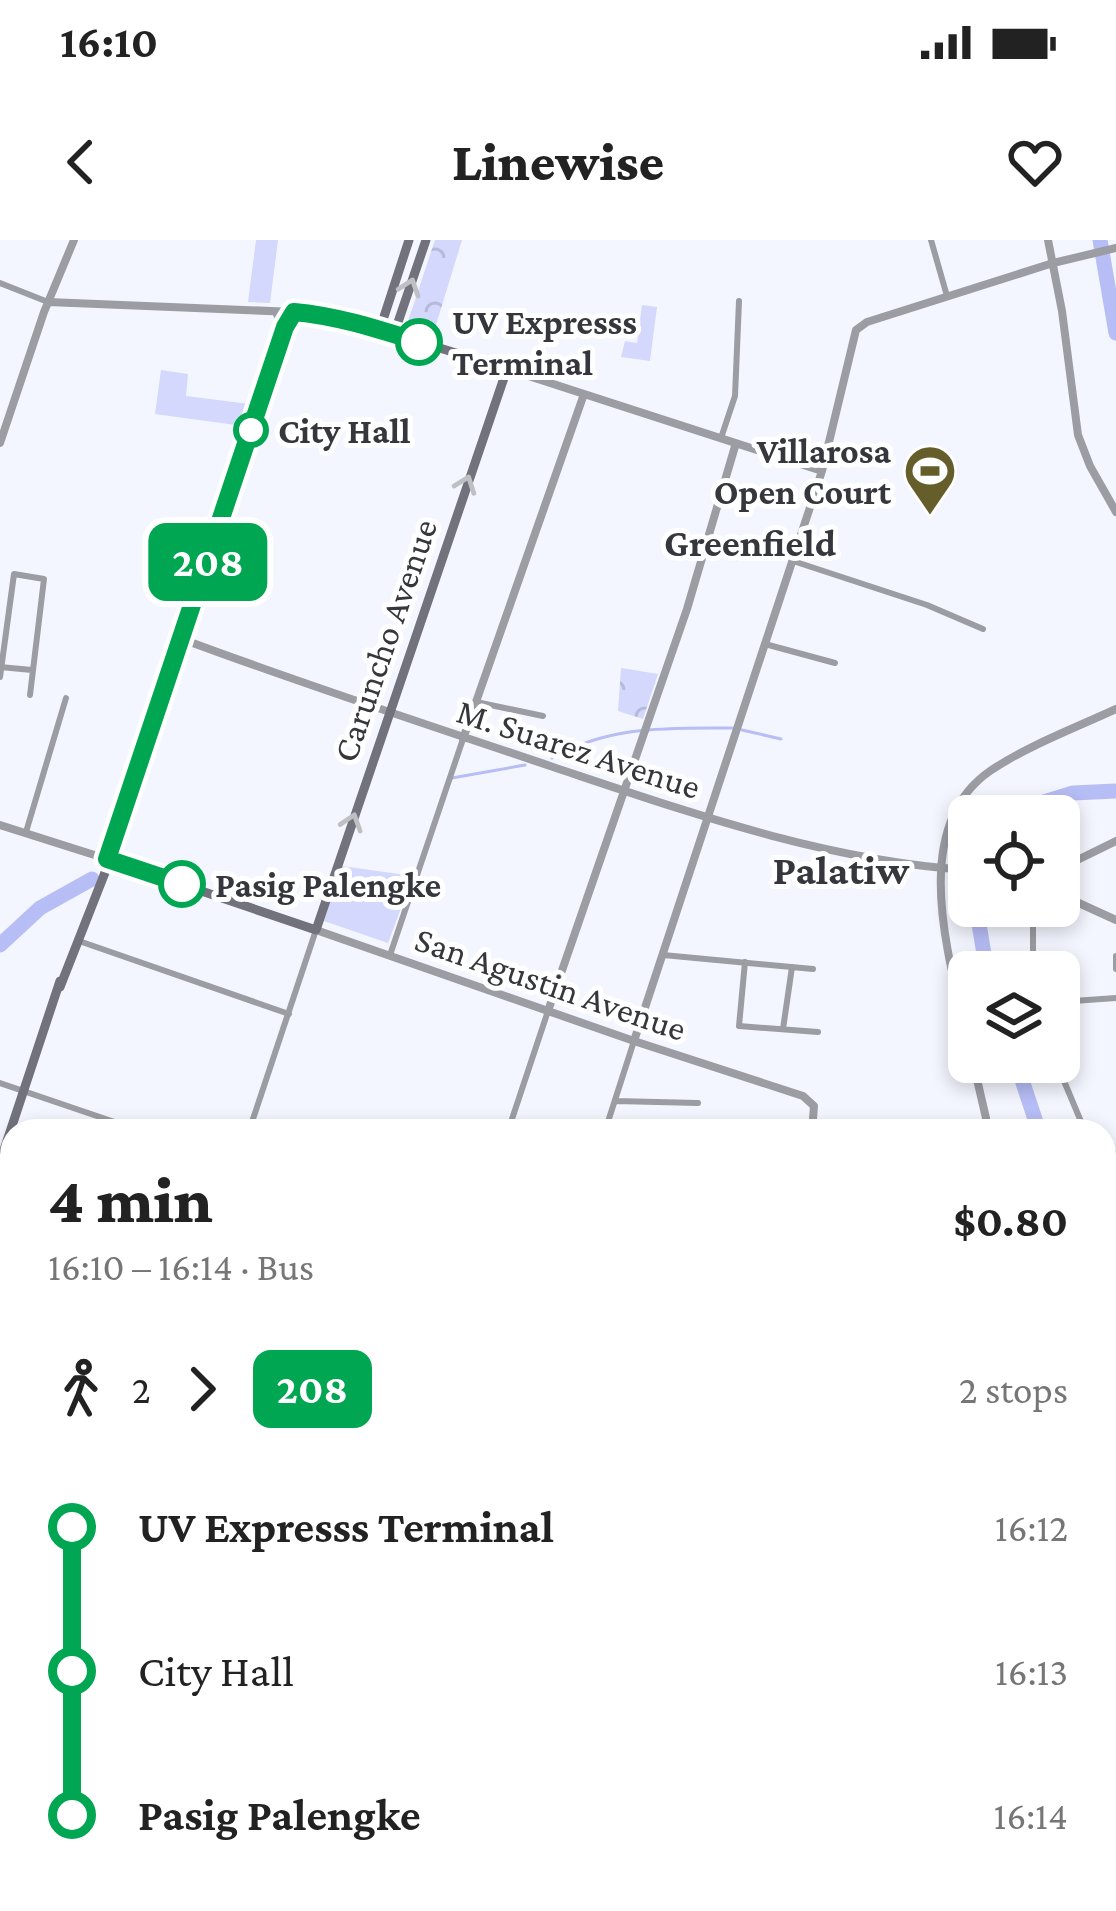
<!DOCTYPE html>
<meta charset="utf-8">
<style>
:root{--surface:#fff;--page:#f6f6f6;--text:#222;--muted:#767676}
body{margin:0;font-family:"Crimson Pro",serif;background:var(--page);color:var(--text);height:100vh;display:flex;flex-direction:column;font-size:45px;white-space:nowrap}
*{box-sizing:border-box;margin:0}
p{font-size:39px;color:var(--muted)}
.icon{flex:none;width:66px;height:66px;fill:none;stroke:currentColor;stroke-width:2;stroke-linecap:round;stroke-linejoin:round}
.map{position:relative;flex:1;overflow:hidden}
.side{position:absolute;left:0px;top:879px;width:1116px;height:792px;display:flex;flex-direction:column;background:var(--surface);border-radius:36px 36px 0 0;box-shadow:0 6px 18px #0003}
.side>*{flex:none}
.badge{padding:0 24px;border-radius:18px;font-size:42px;line-height:78px}
.tools{position:absolute;left:948px;top:555px;display:grid;gap:24px}
.tools a{display:grid;place-items:center;width:132px;height:132px;border-radius:18px;background:var(--surface);box-shadow:0 6px 18px #0003;font-size:60px}
.map>.badge{position:absolute;translate:-50% -50%;box-shadow:0 0 0 6px #fff}
.legs{display:flex;align-items:center;gap:18px;height:132px;padding:0 48px;font-size:39px}
.legs p{margin-inline-start:auto}
.summary{display:flex;align-items:center;justify-content:space-between;height:204px;padding:0 48px}
h1{font-size:66px;font-weight:800;line-height:90px}
ul{padding:0 48px;list-style:none}
li{display:flex;align-items:center;gap:42px;height:144px;font-size:45px}
li i{display:grid;place-items:center;width:18px;height:100%;margin:0 15px;background:currentColor}
li i::after{content:'';width:30px;height:30px;margin:-15px;border:9px solid;border-radius:50%;background:var(--surface)}
li p{margin-inline-start:auto}
li:first-child i{background:linear-gradient(#0000 50%,currentColor 0)}
li:last-child i{background:linear-gradient(currentColor 50%,#0000 0)}
.status{display:flex;justify-content:space-between;align-items:center;height:84px;padding:0 60px;background:var(--surface);direction:ltr}
.status svg{height:33px;fill:currentColor}
header{display:flex;justify-content:space-between;align-items:center;height:156px;padding:0 48px;background:var(--surface);font-size:54px;font-weight:800}
.map>svg:first-child{display:block}
</style>
<div class="status"><b>16:10</b><svg viewBox="0 0 49 12"><path d="M0 12V9h3v3zM5 12V6h3v6zM10 12V3h3v9zM15 12V0h3v12zM26 1h20v11H26zM47 4h2v5h-2z"/></svg></div>
<header><svg class="icon" aria-label="back" viewBox="0 0 24 24"><path d="M15 5l-7 7 7 7"/></svg>Linewise<svg class="icon" aria-label="heart" viewBox="0 0 24 24"><path d="M12 20l-8-8c-3-5 5-10 8-4 3-6 11-1 8 4z"/></svg></header>
<div class="map">
<svg width="1116" height="1671" viewBox="0 0 1116 1671">
<defs>
<pattern id="forest-crowns" width="20" height="18" patternUnits="userSpaceOnUse" patternTransform="scale(3)"><rect width="20" height="18" fill="#d3d8fc"/><path d="M2 6a3 3 0 1 1 6 0M12 15a3 3 0 1 1 6 0" fill="none" stroke="#b6bad9"/></pattern>
</defs>
<rect width="100%" height="100%" fill="#f4f6ff"/>
<!-- green -->
<path fill="#d3d8fc" d="M256,0H278L270,63L248,62Z
M642,65L657,67L650,121L621,117L625,101L637,103Z
M161,130L188,134L186,156L249,164L243,186L155,174Z
M342,626L413,636L388,703L324,681Z
M10,1264L12,1344L0,1349V1268Z"/>
<!-- forest -->
<path fill="url(#forest-crowns)" d="M435,0H462L432,98L406,87Z
M621,428L658,434L643,479L618,471Z"/>
<g fill="none" stroke-linecap="round" stroke-linejoin="round">
<!-- stream -->
<path stroke="#b7bdf5" stroke-width="3" d="M742,490L781,499
M552,518C611,485 667,488 733,488
M452,538L525,525"/>
<!-- river -->
<path stroke="#b7bdf5" stroke-width="15" d="M1100,0L1116,93
M999,576L1073,553L1116,551
M976,666L987,732
M0,705L40,668L92,639
M1016,822L1039,891
M1104,919L1116,918
M0,1550L12,1538"/>
<!-- pedestrian -->
<path stroke="#9c9da3" stroke-width="4.5" d="M788,1670L813,1659"/>
<!-- minor -->
<path stroke="#9c9da3" stroke-width="6" d="M931,0L947,56
M0,43L48,62
M721,198L735,156L739,61
M793,321L927,365L983,389
M765,404L835,423
M0,427L32,430
M0,437L14,334L44,339L30,455
M476,462L543,476
M26,592L66,458
M1033,666V732
M79,701L289,774
M390,715L463,499
M663,715L813,729
M1116,716V729
M745,722L739,786L818,792
M1059,762L1116,758
M783,789L792,727
M1056,822L1085,891
M0,843L141,891
M616,861L698,863
M249,891L316,690
M508,891L548,771
M605,891L634,801
M1104,929L1116,928
M0,937L12,941
M0,1072L12,1069
M0,1114L12,1110
M12,1152L0,1156L12,1194
M1104,1241L1116,1235
M1104,1334L1116,1330
M1104,1445L1116,1446
M0,1619L12,1605
M1104,1640L1116,1641
M186,1659L196,1671
M529,1659L535,1671
M600,1659L606,1671
M712,1659L717,1671
M466,1663L473,1659
M17,1671L30,1659
M83,1671L96,1659
M669,1671L682,1659"/>
<!-- tertiary -->
<path stroke="#9c9da3" stroke-width="8" d="M1048,0L1062,71L1078,195L1090,226L1116,272
M48,62L294,72
M276,103L281,83L276,72
M507,129L822,231
M0,203L44,72L74,0
M182,399C305,445 429,485 553,527C688,572 826,621 969,630
M463,499L584,154
M0,585L107,619
M1059,629L1116,601
M1059,654L1116,680
M316,690L634,801L803,856L814,866L812,891
M548,771L687,369L736,203
M634,801L822,231L856,90L867,82L1053,23L1116,8
M969,804C951,724 906,589 990,531C1027,506 1075,488 1116,469
M973,822L989,891
M0,1494L12,1482
M788,1671L789,1659"/>
<!-- secondary -->
<path stroke="#71727b" stroke-width="9" d="M380,89L409,0
M394,94L426,0
M60,747L106,630L107,619L273,120L290,77L294,72L347,79L507,129L316,690L107,619
M0,922L60,741"/>
</g>
<!-- one-way arrows -->
<defs><path id="oneway-chevron" d="M-2-3.5L2.5 0L-2 3.5" fill="none" stroke-width="1.6" stroke-linecap="round" stroke-linejoin="round" transform="scale(3)"/></defs>
<g stroke="#bfc0c4">
<use href="#oneway-chevron" transform="translate(410 47) rotate(-71)"/>
<use href="#oneway-chevron" transform="translate(466 244) rotate(-70)"/>
<use href="#oneway-chevron" transform="translate(352 582) rotate(-72)"/>
</g>
<g fill="none" stroke-linecap="round" stroke-linejoin="round">
<!-- line-1 casing -->
<g stroke="#fff" stroke-width="27">
<path id="line-1" d="M182,644L107,619L285,87L294,72C338,76 377,89 419,102"/>
</g>
<!-- line-1 -->
<use href="#line-1" stroke="#00a651" stroke-width="18"/>
</g>
<!-- icons -->
<defs>
<g id="stadium-pin" transform="scale(2.7)"><path d="M0 17L-7.5 6A9.5 9.5 0 1 1 7.5 6Z" fill="#665e2a" stroke="#fff"/><path d="M0-5a6.5 5 0 1 0 0 10a6.5 5 0 1 0 0-10ZM-3.5-1.8h7v3.6h-7Z" fill="#fff"/></g>
</defs>
<g fill-rule="evenodd">
<use href="#stadium-pin" x="930" y="231"/>
</g>
<!-- markers -->
<g fill="#fff" stroke="#00a651" stroke-width="6">
<circle cx="419" cy="102" r="21"/>
<circle cx="251" cy="190" r="15"/>
<circle cx="182" cy="644" r="21"/>
</g>
<g text-anchor="middle" stroke-width="10" stroke-linejoin="round" paint-order="stroke">
<!-- stop labels -->
<g font-size="36" font-weight="bold" fill="#36373c" stroke="#fff" text-anchor="start">
<text x="452" y="94">UV Expresss<tspan x="452" dy="41">Terminal</tspan></text>
<text x="278" y="203">City Hall</text>
<text x="215" y="657">Pasig Palengke</text>
</g>
<!-- poi labels -->
<g font-size="36" font-weight="bold" fill="#36373c" stroke="#fff" text-anchor="end">
<text x="891" y="223">Villarosa<tspan x="891" dy="41">Open Court</tspan></text>
</g>
<!-- street labels -->
<g font-size="36" fill="#36373c" stroke="#fff">
<text transform="translate(384 400) rotate(-71)" y="13">Caruncho Avenue</text>
<text transform="translate(579 508) rotate(18)" y="13">M. Suarez Avenue</text>
<text transform="translate(551 743) rotate(19)" y="13">San Agustin Avenue</text>
</g>
<!-- neighbourhood labels -->
<g font-size="39" font-weight="bold" fill="#36373c" stroke="#fff">
<text x="750" y="316">Greenfield</text>
</g>
<!-- quarter labels -->
<g font-size="42" font-weight="bold" fill="#36373c" stroke="#fff">
<text x="841" y="644">Palatiw</text>
</g>
</g>
</svg>
<div class="tools">
<a><svg class="icon" aria-label="locate" viewBox="0 0 24 24"><circle cx="12" cy="12" r="6"/><path d="M12 2v4M12 18v4M2 12h4M18 12h4"/></svg></a>
<a><svg class="icon" aria-label="layers" viewBox="0 0 24 24"><path d="M12 4l9 5-9 5-9-5zM3 14l9 5 9-5"/></svg></a>
</div>
<b class="badge" style="left:208px;top:322px;background:#00a651;color:#fff">208</b>
<section class="side">
<div class="summary"><div><h1>4 min</h1><p>16:10 – 16:14 · Bus</p></div><b>$0.80</b></div>
<div class="legs"><svg class="icon" aria-label="walk" viewBox="0 0 24 24"><circle cx="13" cy="4" r="2"/><path d="M13 8l-2 6 4 7M11 14l-3 7M7 12l3-4h3l4 4"/></svg>2<svg class="icon" aria-label="forward" viewBox="0 0 24 24"><path d="M9 5l7 7-7 7"/></svg><b class="badge" style="background:#00a651;color:#fff">208</b><p>2 stops</p></div>
<ul>
<li><i style="color:#00a651"></i><b>UV Expresss Terminal</b><p>16:12</p></li>
<li><i style="color:#00a651"></i><span>City Hall</span><p>16:13</p></li>
<li><i style="color:#00a651"></i><b>Pasig Palengke</b><p>16:14</p></li>
</ul>
</section>
</div>
